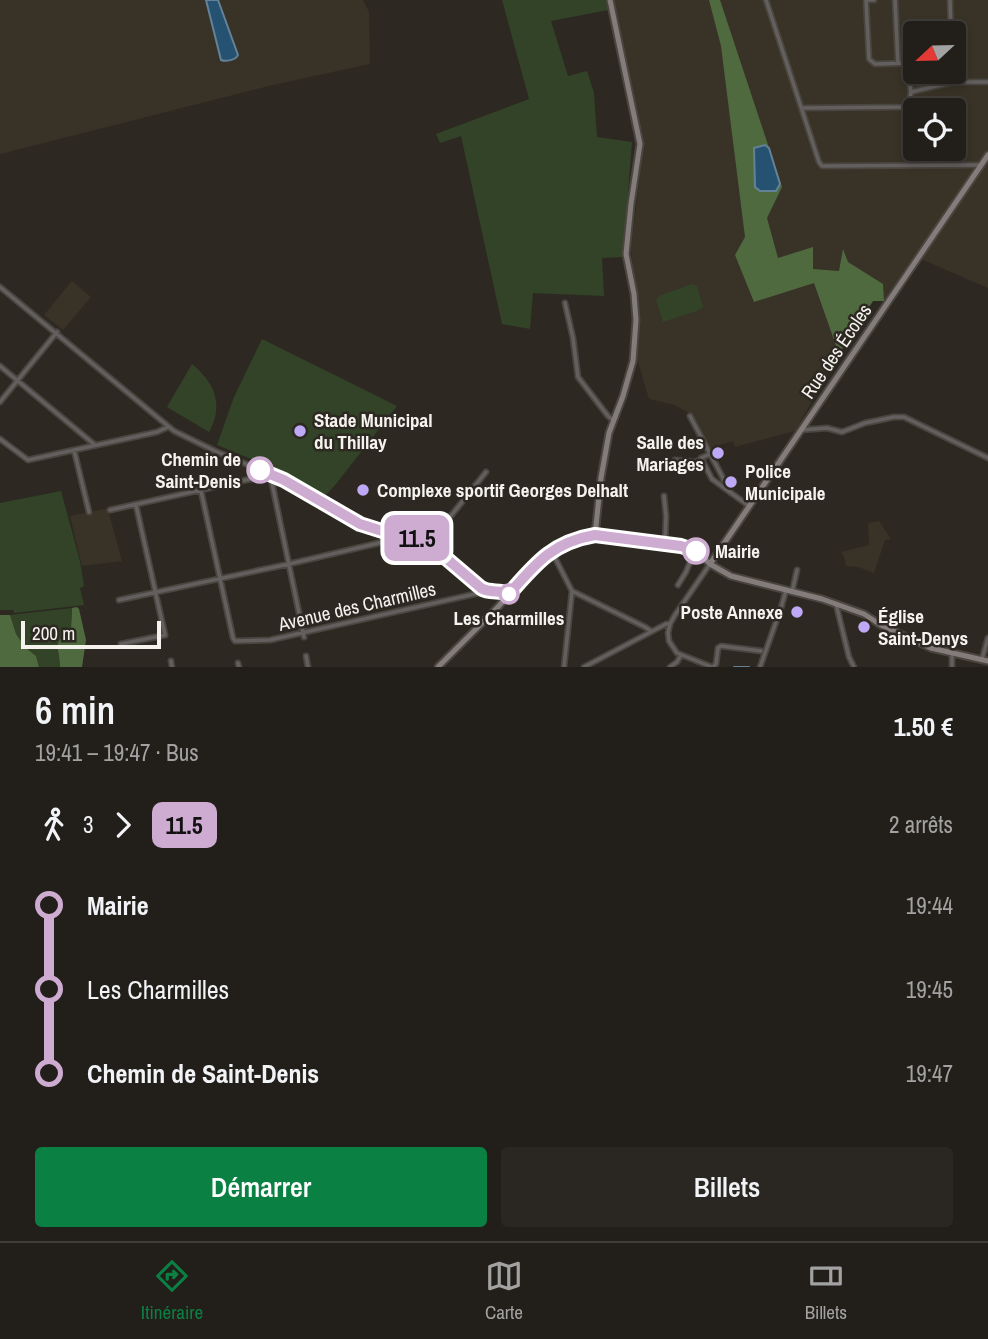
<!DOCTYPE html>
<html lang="fr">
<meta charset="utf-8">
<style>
:root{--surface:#221f1a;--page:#2a2723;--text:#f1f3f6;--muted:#a2a2a2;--line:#3f3d39;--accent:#0b8043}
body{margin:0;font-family:"Archivo Narrow",sans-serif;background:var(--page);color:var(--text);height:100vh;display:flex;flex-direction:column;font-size:26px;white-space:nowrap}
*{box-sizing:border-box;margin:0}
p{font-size:23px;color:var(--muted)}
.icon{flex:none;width:38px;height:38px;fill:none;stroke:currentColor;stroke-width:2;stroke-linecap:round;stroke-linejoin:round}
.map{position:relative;height:667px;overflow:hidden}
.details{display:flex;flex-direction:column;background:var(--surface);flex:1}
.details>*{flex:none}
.badge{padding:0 14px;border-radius:10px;font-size:24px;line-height:46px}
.needle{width:46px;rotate:248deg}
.tools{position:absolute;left:903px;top:21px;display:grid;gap:14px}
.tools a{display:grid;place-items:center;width:63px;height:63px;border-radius:7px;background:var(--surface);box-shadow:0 4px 10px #0003,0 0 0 2px var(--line);font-size:35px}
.scale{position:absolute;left:21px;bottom:18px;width:140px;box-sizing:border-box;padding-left:7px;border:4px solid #f6f3ef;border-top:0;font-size:19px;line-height:24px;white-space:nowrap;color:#f6f3ef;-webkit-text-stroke:5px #2d2922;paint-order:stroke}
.map>.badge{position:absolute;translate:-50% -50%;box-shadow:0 0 0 4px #fff}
.legs{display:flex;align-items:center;gap:10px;height:77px;padding:0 35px;font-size:23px}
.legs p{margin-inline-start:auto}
.summary{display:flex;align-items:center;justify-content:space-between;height:119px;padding:0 35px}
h1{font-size:38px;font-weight:600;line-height:52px}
.cta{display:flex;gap:14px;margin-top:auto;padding:14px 35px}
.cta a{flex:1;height:80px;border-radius:7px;background:var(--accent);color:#fff;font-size:28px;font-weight:600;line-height:80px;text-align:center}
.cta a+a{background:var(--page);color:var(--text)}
ul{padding:0 35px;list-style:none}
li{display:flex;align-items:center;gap:24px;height:84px;font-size:26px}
li i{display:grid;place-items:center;width:10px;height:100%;margin:0 9px;background:currentColor}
li i::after{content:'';width:18px;height:18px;margin:-9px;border:5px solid;border-radius:50%;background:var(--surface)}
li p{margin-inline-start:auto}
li:first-child i{background:linear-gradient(#0000 50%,currentColor 0)}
li:last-child i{background:linear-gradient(currentColor 50%,#0000 0)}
.tabs{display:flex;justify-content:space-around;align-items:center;height:98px;border-top:2px solid var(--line);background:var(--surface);font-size:19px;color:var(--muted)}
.tabs a{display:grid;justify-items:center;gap:4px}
.tabs .selected{color:var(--accent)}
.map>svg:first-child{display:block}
</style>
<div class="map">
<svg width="988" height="667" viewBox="0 0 988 667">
<rect width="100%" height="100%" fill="#2d2922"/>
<!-- built -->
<path fill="#393226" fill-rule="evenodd" d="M0,0H363L369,12L370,64L273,85L0,154Z
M614,0H988V288L914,256L884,301H873L867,309L831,368L795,431L735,447L733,441L711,448L693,415L674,405L649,399L638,362V321L631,248L644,142ZM915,33H954V72H915ZM915,110H954V149H915Z
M72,281L91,297L63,330L44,315Z
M105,509L108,510L122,561L82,566L70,516Z
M879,521L891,539L885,540L874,573L858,567L846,566L844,557L841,552L869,545L868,523Z"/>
<!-- green -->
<path fill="#324327" d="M502,0H605L608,10L551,21L568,76L587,71L594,93L597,137L632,142L623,257L602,258L604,296L533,293L530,329L502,324L461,136L440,143L436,134L529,99Z
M692,284L697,286L703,307L697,311L663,322L656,300L661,295Z
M262,339L397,406L336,484L324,497L268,466L217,445L234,397Z
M192,364C215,383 224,405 209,432L167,407Z
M61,491L80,561L84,586L80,588L84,605L14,613L13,610H0V503Z
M72,608L71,628C51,648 59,642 60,667H39L36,656L26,648L16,634L10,615Z"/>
<!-- forest -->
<path fill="#506a40" d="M709,0H720L782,187L767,218L778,258L813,247V269L839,271L843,249L848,262L883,284L884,301H873L839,354L814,283L754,302L735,255L745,237L721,46Z
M77,607L79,609L86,640L82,667H60C59,642 51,648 71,628L72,611V608Z
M0,615H10L16,634L26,648L36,656L39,667H0Z"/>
<!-- water -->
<path fill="#265271" stroke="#648297" stroke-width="2" d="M206,0H218L238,55C236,60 226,62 221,60Z
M765,145L769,148L780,184L776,191H760L755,187L754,148Z"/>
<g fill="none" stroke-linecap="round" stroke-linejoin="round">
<!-- stream -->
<path stroke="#648297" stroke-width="2" d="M734,667H749"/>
<!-- street casing -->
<g stroke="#49453f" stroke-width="7">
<path id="street" d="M766,0L819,162L822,166L982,165
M895,0L898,63
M950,0L951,33
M953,72V82
M911,92L953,82H988
M802,108L903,107L909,104L911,92L907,63L875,64L869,59L866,0H874
M0,287L174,431L215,451L284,480L360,524L419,538L432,546L481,588L488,591
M565,303L573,338L578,377L608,416L613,420
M0,366L95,445
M0,402L57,332
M690,416L731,493
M801,430L827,428L842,432L865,423L894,417H904L988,458
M0,439L28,460L157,432L168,427
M74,450L89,512
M710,454L701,458L712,479L749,506
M675,460L696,462L701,459
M273,476L272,483L304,637
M201,491L233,638L235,641L270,640L488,591H503L509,594
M664,496L666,516L665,544
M110,510L255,478L265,472
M415,537C421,530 433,533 442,527L486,472
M552,552L572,591
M710,564L675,615L670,624L668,633L669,641L677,653L712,667
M678,585L686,572L695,550
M572,591L645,627L651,631
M792,592L797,570
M119,600L289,564L383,542L403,535
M836,604L849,657L854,667
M121,644L165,635L136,505
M952,653V667
M306,656L308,667
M982,659L988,638
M171,661L172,667
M238,663L239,667
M564,667L572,591
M584,667L666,624H670
M670,667L677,662L681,655
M713,667L716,664L718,648L721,646L761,651
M760,667L781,608L786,590"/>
</g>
<!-- secondary casing -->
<g stroke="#49453f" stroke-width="9">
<path id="secondary" d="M595,535L601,478L609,433L623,396L633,361L636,320L634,294L626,254L631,204L640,144L610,0
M710,564L988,155
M438,667L497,608L542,558L559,546L578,538L595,535L681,546L695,550L710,564L731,576L822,599L864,614L881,625L931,648L988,661"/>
</g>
<!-- street -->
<use href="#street" stroke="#635f5e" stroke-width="3.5"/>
<!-- secondary -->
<use href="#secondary" stroke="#837c7b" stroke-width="5"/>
</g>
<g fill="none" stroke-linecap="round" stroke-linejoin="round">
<!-- line-1 casing -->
<g stroke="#fff" stroke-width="16">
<path id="line-1" d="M260,470L284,480L360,524L382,531L419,538L427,542L481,588C490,594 500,589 509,594C536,563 553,542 595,535L681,546L696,551"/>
</g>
<!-- line-1 -->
<use href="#line-1" stroke="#ceacd2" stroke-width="10"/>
</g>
<!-- markers -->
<g fill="#bda9f5" stroke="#2d2922" stroke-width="2.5">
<circle cx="300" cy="431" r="7"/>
<circle cx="718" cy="453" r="7"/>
<circle cx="731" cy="482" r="7"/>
<circle cx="363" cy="490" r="7"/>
<circle cx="797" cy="612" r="7"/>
<circle cx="864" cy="627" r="7"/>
</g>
<g fill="#fff" stroke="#ceacd2" stroke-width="3.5">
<circle cx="260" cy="470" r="12"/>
<circle cx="696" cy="551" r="12"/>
<circle cx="509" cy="594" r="9"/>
</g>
<g text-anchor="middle" stroke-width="5" stroke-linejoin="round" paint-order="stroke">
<!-- street labels -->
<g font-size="19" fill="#f6f3ef" stroke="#2d2922">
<text transform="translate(836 351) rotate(-56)" y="7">Rue des Écoles</text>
<text transform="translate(357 606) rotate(-13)" y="7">Avenue des Charmilles</text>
</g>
<!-- poi labels -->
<g font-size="19" font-weight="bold" fill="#f6f3ef" stroke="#2d2922" text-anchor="start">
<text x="314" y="427">Stade Municipal<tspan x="314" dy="22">du Thillay</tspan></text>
<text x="704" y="449" text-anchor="end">Salle des<tspan x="704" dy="22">Mariages</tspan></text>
<text x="745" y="478">Police<tspan x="745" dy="22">Municipale</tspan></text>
<text x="377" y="497">Complexe sportif Georges Delhalt</text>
<text x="783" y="619" text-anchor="end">Poste Annexe</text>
<text x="878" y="623">Église<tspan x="878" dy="22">Saint-Denys</tspan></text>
</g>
<!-- stop labels -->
<g font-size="19" font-weight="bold" fill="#f6f3ef" stroke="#2d2922" text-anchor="end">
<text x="241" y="466">Chemin de<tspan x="241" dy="22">Saint-Denis</tspan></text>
<text x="715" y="558" text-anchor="start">Mairie</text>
<text x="509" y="625" text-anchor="middle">Les Charmilles</text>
</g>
</g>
</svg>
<div class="tools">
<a><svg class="needle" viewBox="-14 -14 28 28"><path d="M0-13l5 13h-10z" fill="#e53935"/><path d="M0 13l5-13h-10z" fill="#a2a2a2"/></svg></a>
<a><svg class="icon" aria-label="locate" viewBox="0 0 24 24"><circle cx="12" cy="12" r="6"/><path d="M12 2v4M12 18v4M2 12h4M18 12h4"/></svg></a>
</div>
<div class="scale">200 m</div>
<b class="badge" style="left:417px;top:538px;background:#ceacd2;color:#111">11.5</b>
</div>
<section class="details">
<div class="summary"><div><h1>6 min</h1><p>19:41 – 19:47 · Bus</p></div><b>1.50 €</b></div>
<div class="legs"><svg class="icon" aria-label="walk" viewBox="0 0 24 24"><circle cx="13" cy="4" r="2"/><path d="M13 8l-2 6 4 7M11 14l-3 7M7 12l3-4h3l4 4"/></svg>3<svg class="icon" aria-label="forward" viewBox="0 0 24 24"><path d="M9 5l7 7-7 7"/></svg><b class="badge" style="background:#ceacd2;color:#111">11.5</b><p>2 arrêts</p></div>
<ul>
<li><i style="color:#ceacd2"></i><b>Mairie</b><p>19:44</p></li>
<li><i style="color:#ceacd2"></i><span>Les Charmilles</span><p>19:45</p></li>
<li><i style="color:#ceacd2"></i><b>Chemin de Saint-Denis</b><p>19:47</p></li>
</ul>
<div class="cta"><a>Démarrer</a><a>Billets</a></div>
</section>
<nav class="tabs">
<a class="selected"><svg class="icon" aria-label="directions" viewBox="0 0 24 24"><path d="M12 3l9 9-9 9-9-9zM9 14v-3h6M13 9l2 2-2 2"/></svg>Itinéraire</a>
<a><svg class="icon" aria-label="map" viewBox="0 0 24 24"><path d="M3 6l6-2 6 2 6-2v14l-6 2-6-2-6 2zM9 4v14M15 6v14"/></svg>Carte</a>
<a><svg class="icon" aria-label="tickets" viewBox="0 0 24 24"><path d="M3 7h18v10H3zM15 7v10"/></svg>Billets</a>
</nav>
